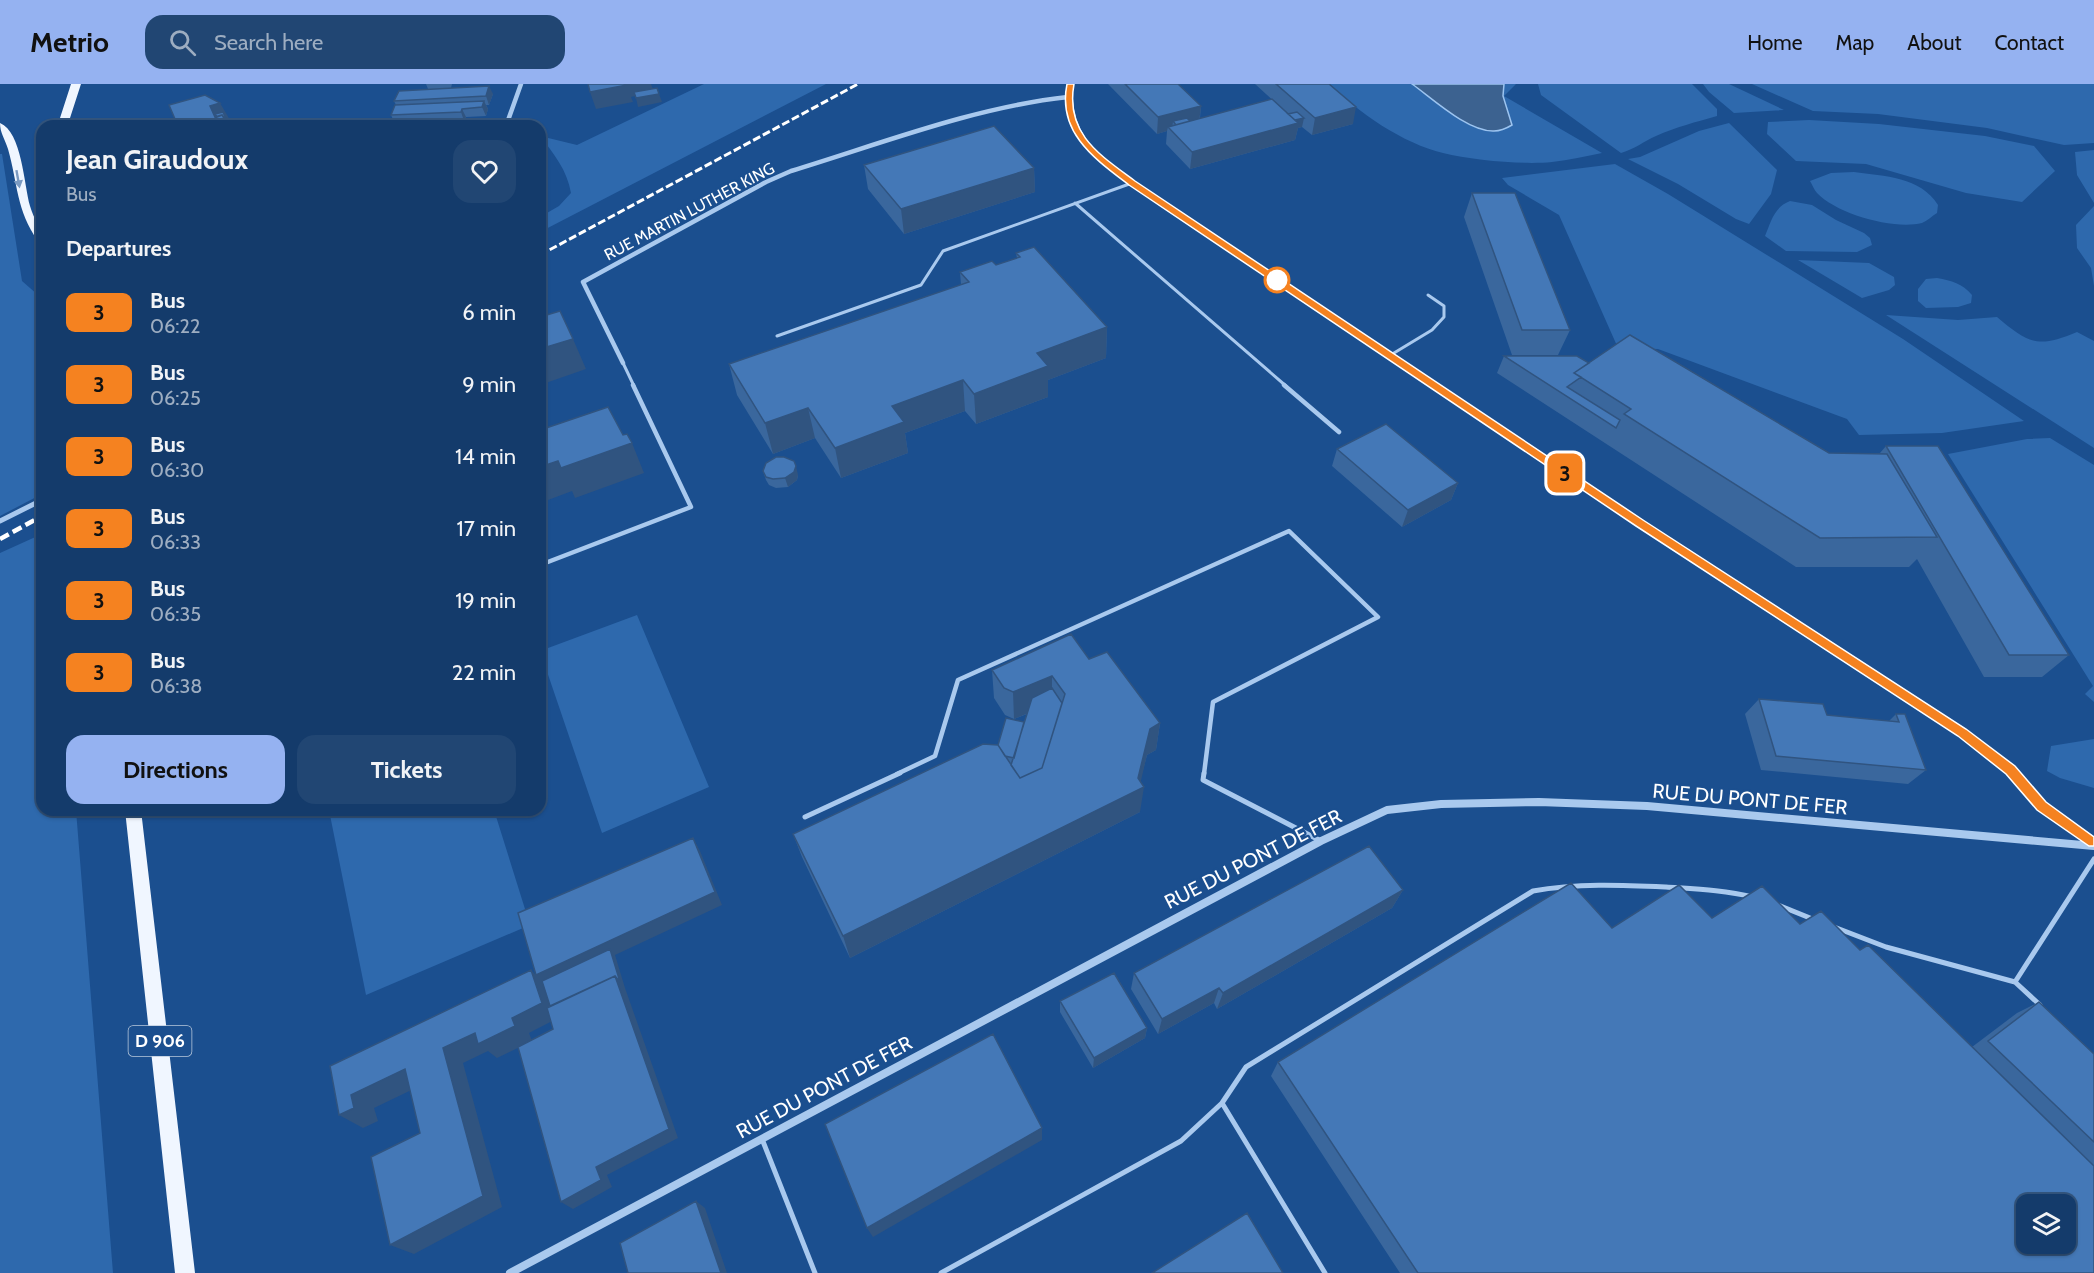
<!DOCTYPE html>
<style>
:root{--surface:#143b6b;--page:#214673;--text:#f1f3f6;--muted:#9dadc1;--line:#33557e;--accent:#95b2f1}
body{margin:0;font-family:Cabin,sans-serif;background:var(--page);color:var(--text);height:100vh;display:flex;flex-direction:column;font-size:22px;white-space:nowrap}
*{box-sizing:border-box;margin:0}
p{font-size:20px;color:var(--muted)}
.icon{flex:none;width:33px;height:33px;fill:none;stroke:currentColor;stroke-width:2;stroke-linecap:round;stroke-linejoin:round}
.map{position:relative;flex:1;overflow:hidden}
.sheet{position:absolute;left:36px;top:36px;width:510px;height:696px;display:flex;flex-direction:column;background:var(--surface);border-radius:18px;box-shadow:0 2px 4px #0004,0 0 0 2px var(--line)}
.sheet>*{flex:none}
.badge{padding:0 12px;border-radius:9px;font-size:21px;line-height:39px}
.tools{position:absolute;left:2016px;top:1110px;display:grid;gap:12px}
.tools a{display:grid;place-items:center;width:60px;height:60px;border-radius:12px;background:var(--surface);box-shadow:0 2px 4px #0004,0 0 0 2px var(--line);font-size:30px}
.map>.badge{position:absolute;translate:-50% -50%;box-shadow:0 0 0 3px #fff}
h2{padding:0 30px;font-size:22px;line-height:54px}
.round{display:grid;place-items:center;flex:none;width:63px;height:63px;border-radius:18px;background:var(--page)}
.head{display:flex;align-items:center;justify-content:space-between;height:102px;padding:0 30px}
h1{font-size:28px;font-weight:800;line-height:45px}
.primary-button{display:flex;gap:12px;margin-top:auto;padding:12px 30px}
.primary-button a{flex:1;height:69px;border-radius:18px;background:var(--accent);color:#111;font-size:24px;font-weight:800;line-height:69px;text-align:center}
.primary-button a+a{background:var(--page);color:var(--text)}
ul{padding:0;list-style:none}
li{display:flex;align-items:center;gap:18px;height:72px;padding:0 30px}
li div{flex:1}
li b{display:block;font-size:22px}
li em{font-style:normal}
li .badge{min-width:66px;font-weight:700;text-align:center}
header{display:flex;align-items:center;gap:36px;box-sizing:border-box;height:84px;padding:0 30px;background:var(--accent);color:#111}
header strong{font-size:28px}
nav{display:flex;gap:33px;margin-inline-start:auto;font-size:21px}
.search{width:420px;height:54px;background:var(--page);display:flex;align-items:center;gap:15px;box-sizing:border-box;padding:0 21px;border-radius:18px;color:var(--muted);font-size:22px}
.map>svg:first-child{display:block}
</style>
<header>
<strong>Metrio</strong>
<div class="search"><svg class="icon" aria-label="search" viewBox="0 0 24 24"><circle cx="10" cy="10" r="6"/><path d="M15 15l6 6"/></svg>Search here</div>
<nav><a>Home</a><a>Map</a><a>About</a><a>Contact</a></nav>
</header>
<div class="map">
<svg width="2094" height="1189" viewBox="0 0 2094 1189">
<rect width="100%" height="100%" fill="#1b4f8f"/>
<!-- green -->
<path fill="#2e69ad" d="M704,0H826L540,148V133L559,122L571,109C567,86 554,70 540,52L577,61Z
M1330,0H1412L1462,37L1481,46L1512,41L1503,12L1504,0H1516L1504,12L1602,69C1586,72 1569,76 1552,78C1522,81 1472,76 1443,69C1404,60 1357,28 1330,0Z
M1538,0H1692L1717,25V32C1696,38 1676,43 1656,52C1644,57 1635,65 1621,69L1541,11Z
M1703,0H1729L1784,26L1734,29L1709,8Z
M1752,0H2094V59L2064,61L1987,44L1878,30L1813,27Z
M1809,36L1879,40L1985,52L2034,62L2055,87L2022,118L1966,109L1866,80L1796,77L1767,50L1768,38Z
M1729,39L1777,86L1771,110L1749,140L1736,135L1678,100L1628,75L1640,73L1699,47Z
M2094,66V119L2077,91L2075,68Z
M0,70H2L22,197L38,211L42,250V410L0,432Z
M1615,80L1668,110L1903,255L2024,337L1942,349L1859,351L1847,335L1658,265L1618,264L1559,131L1508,101L1502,94Z
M1854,88C1884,92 1921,93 1938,121L1937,129C1932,132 1927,137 1922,139C1893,146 1837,130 1817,109C1814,106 1812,100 1810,97L1831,89Z
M1790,117L1812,121L1836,136L1864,149L1870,154L1872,161L1857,168L1786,167L1765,152C1771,138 1774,123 1790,117Z
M2094,122V202L2091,184L2077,164L2076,141Z
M1798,176L1869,179L1894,193L1895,201L1889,206L1862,214Z
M1937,194C1952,197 1962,199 1972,211L1971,219L1958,223L1926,224L1918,217V205L1926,195Z
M1886,231L1958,236L1997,233C2028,259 2037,265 2077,248L2094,257V364Z
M2050,354L2094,381V618L2085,610L2093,602L1948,370L2027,355Z
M42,450V726H76L113,1189H0V469Z
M637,531L709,703L602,749L540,567Z
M2094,655V704L2060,694L2047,687L2051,662Z
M329,726H494L530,841L366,911Z"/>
<!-- water -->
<path fill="#3c6290" stroke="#9cc4f0" stroke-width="1.5" d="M1412,0H1504L1503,12L1512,41C1507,44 1500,47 1494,47C1468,48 1433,15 1412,0Z"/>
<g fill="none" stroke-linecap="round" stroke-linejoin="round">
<!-- service-far2 -->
<path stroke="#a9c9ee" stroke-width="3" d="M1075,119L1286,302
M777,252L921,201L943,167L1132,99
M1389,272L1432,246L1444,233V222L1428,211
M623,279L634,302"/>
<!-- service-far1 -->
<path stroke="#a9c9ee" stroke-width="4.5" d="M1284,301L1339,348
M540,481L691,423L633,301
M897,690L935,672L958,596L1289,447L1378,533L1213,618L1204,690"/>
<!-- service -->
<path stroke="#a9c9ee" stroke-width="5" d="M1204,689L1203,696L1321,757
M805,733L900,689
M1778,821L1815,836
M1834,843L1886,863L2015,898
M2040,921L2015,898L2094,775
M1222,1019L1246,983L1533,807C1577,799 1621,801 1666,803C1695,805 1724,806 1753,813
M762,1055L815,1189
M941,1189L1181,1057L1222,1019L1325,1189"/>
<!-- pedestrian -->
<path stroke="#a9c9ee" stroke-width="5" d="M0,437L42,416"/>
<!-- minor-far2 -->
<path stroke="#a9c9ee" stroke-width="4.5" d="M1071,0C1066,50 1095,71 1132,99L1435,302
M506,42L521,0
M623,279L583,198L766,98L791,87C880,60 975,23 1068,13"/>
<!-- minor-far1 -->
<path stroke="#a9c9ee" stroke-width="5" d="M1432,301L1639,439L1962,648L2014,690"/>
<!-- minor -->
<path stroke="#a9c9ee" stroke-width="8" d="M2012,689L2042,722L2094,757
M510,1189L1321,757L1387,726L1441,720L1539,718L1647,722L2094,762"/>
<!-- primary -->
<path fill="#f0f6ff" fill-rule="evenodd" d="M71,0H81L70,34L71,42H61L60,34Z
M0,39C22,48 24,101 30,122C34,136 42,145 42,158L38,157C16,126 18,100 8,65C5,55 0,49 0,39Z
M125,726H141L195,1189H175Z"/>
<!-- rail-far1 -->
<path stroke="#fff" stroke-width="3" stroke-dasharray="8 3" stroke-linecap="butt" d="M540,171L858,0"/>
<!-- rail -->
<path stroke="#fff" stroke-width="4.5" stroke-dasharray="10 4.5" stroke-linecap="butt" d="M0,455L42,432"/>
</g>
<!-- wall -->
<path fill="#3a679d" d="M426,0H452L451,4L493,10L489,21H486L488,25L486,32L466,33L464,37L395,40L391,31L396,21L394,17L428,5Z
M1108,0H1178L1201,22L1200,34L1288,30L1255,0H1329L1353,40L1312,51L1302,43L1298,44L1295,56L1190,85L1166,60L1167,47L1157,50Z
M864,81L1034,84L1035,108L904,150L868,105Z
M1472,109L1570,246L1558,271H1512L1464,133Z
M1016,169L1107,243L1106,274L1048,296V313L976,340L965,327L905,349L908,369L841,394L815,354L773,370L737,311L729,280L961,201L960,188L996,181L1017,174Z
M1504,272L1589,279L1829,369H1880L1886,362L2069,571L2042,593H1984L1917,475L1909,483H1796L1497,289Z
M1337,365L1458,399L1451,416L1402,443L1332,382Z
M763,387L798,391L797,396L788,403L776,404L769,401L766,396Z
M1089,575L1160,639L1156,666L1147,671L1140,697V728L850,874L802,773L793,750L998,661L1024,638L1027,630L1014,635L1005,631L994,614L992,586Z
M1759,615L1827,631L1889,637L1896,630L1926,686L1908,700L1761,686L1745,630Z
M1403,806L1392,824L1217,925L1214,919L1158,950L1131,905L1134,889Z
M1712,834L1800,840L1860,866L1972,963L2017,929L2039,918L2094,970V1189H1400L1271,992L1278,978L1612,844Z
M1060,917L1147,944L1145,954L1093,984L1060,928Z"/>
<!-- shaded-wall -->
<path fill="#305480" d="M627,0H651L654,8L631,13L633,18L596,25L590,8Z
M489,2L493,10L489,21L486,12Z
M659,10L662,18L638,23L636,14Z
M484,17L488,25L486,32L482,23Z
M220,19L230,36H228L230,42H219L210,22Z
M1201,22L1199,39L1173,37L1172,46L1168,43L1167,47L1157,50L1158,33Z
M1356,23L1353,40L1312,51L1315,34Z
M462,25L466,33L464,37L461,28Z
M1304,34L1302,43L1298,44L1295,56L1190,85L1192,68Z
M436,36L439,42H434Z
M1034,84L1035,108L904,150L901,125Z
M1107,243L1106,274L1048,296V313L976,340L974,310L1037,269Z
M573,255L586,285L540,301V265Z
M963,296L965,327L905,349L908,369L841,394L835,364L892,322Z
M808,324L815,354L773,370L765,339Z
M632,359L644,389L575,414L572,407L540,419V383L558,377Z
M796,382L798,391L797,396L788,403L785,394Z
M1458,399L1451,416L1402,443L1408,426Z
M1052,592V619L1014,635L1013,608Z
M1160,639L1156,666L1147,671L1139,705L1144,703L1140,728L850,874L843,852L1138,694L1150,645Z
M693,754L700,767L722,821L615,871L625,904L678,1054L607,1091L612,1103L573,1125L561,1118L596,1083L558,934L529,949L532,957L497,974L488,967L463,979L502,1123L414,1170L390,1161L443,964L475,949L512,934L531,886L536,891Z
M1403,806L1392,824L1217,925L1223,909Z
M1219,904L1214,919L1158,950L1162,935Z
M1147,944L1145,954L1093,984L1094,974Z
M405,985L426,999L374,1024L378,1037L363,1044L339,1031L351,1011Z
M1042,1044V1056L873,1153L867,1144Z
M696,1117L705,1124L727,1189H721Z"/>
<!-- building -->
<path fill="#4478b7" stroke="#305480" stroke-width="1.5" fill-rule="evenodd" d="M588,0H627V1L590,8Z
M1125,0H1178L1201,22L1158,33Z
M1276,0H1329L1356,23L1315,34Z
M489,2L486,12L394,17L399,7Z
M657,4L659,10L636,14L634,8Z
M205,11L220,19L210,22L215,33L222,31L227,40L219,42H178L169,21Z
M1272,15L1298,39L1192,68L1168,43Z
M484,17L482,23L462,25L461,28L391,31L395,21Z
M223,28L227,38L222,31L217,33L215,30Z
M1297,28L1304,34L1295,36L1288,30Z
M1187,34L1190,37L1176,41L1173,37Z
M424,36H436L434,42H421Z
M242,37L250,42H235L233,39Z
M994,42L1034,84L901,125L864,81Z
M1472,109H1515L1570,246H1522Z
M1034,163L1107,243L1037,269L1048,282L974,310L963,296L892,322L904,338L835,364L808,324L765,339L729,280L969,198L960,188L992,177L996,181L1020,173L1016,169Z
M560,227L573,255L540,265V233Z
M1630,251L1829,369L1887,370L1937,453L1820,454L1624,330L1631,325L1574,289Z
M1504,272H1577L1589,279L1574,289L1581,293L1567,303L1620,336L1616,344Z
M608,323L623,351L627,350L632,359L561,384L558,377L540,383V331L546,344Z
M1386,340L1458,399L1408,426L1337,365Z
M1886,362H1938L2069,571H2009Z
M776,373H784L794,377L796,382L794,388L785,394L773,395L766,393L763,387L766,379Z
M1071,550L1089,575L1107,568L1160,639L1150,645L1138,694L1144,703L843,852L793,750L983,660L998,661L1020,694L1042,684L1065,610L1052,592L1013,608L1004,604L992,586Z
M1052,604L1062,619L1042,684L1020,694L1011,681L1032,614Z
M1759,615L1823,620L1827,631L1899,638L1896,630H1905L1926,686L1776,672Z
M1006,634L1024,638L1014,674L1005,672L998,661Z
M693,754L715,808L536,891L518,829Z
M1369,762L1403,806L1223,909L1219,904L1162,935L1134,889Z
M1571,799L1612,844L1679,801L1712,834L1762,802L1800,840L1821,827L1860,866L1868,861L2094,1082V1189H1418L1278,978ZM2026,1120H2066V1160H2026Z
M610,865L620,898L615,892L550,922L542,897Z
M531,886L542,919L512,934L515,942L478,960L475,949L443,964L483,1112L390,1161L371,1073L420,1049L405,985L351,1011L354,1024L339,1031L330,982Z
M1114,889L1147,944L1094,974L1060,917Z
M615,892L669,1045L596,1083L601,1096L561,1118L518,963L553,945L547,924Z
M2039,918L2094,970V1058L1988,957Z
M993,950L1042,1044L867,1144L825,1040Z
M696,1117L721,1189H628L620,1159Z
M1247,1129L1283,1189H1152Z"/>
<!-- one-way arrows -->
<defs><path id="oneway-solid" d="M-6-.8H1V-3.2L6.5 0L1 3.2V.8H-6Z" transform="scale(1.5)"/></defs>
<use fill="#7b9ac1" href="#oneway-solid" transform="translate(18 95) rotate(80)"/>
<!-- line -->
<path fill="#f58220" stroke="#fff" stroke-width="1.5" d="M1067,0H1074C1065,50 1100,71 1135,97L1643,436L1966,645L2015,682L2046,718L2094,753V762H2089L2037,726L2006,690L1958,652L1636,442L1129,101C1095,75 1057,49 1067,0Z"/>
<!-- markers -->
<circle fill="#fff" stroke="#f58220" stroke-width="3" cx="1277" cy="196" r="12"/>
<g text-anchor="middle" stroke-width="4.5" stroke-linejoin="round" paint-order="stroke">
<!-- far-street labels -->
<g font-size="16" fill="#fff" stroke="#1b4f8f">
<text transform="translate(689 127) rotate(-28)" y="6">RUE MARTIN LUTHER KING</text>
</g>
<!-- shield labels -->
<rect fill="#1b4f8f" stroke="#bbcadd" stroke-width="1.5" x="128.5" y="942" width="63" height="30" rx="4.5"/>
<g font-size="18" font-weight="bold" fill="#fff">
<text x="160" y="963">D 906</text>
</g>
<!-- street labels -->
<g font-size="20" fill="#fff" stroke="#1b4f8f">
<text transform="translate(1750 715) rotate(5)" y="7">RUE DU PONT DE FER</text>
<text transform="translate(1253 775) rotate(-27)" y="7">RUE DU PONT DE FER</text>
<text transform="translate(824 1003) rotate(-28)" y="7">RUE DU PONT DE FER</text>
</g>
</g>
</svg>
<div class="tools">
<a><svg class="icon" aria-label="layers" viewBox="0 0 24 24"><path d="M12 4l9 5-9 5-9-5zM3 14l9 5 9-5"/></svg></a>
</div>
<b class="badge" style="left:1565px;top:389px;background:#f58220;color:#111">3</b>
<section class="sheet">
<div class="head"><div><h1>Jean Giraudoux</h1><p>Bus</p></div><a class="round"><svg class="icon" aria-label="heart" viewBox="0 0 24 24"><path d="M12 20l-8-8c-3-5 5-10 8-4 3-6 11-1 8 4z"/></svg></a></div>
<h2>Departures</h2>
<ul>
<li><span class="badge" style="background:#f58220;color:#111">3</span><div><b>Bus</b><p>06:22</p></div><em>6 min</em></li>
<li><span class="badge" style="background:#f58220;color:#111">3</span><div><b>Bus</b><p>06:25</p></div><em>9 min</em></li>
<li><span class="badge" style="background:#f58220;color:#111">3</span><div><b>Bus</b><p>06:30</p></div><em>14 min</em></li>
<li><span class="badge" style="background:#f58220;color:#111">3</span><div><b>Bus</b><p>06:33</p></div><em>17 min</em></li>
<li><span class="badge" style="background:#f58220;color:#111">3</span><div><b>Bus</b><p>06:35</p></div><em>19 min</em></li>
<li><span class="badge" style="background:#f58220;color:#111">3</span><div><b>Bus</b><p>06:38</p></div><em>22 min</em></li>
</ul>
<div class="primary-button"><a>Directions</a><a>Tickets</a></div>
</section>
</div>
